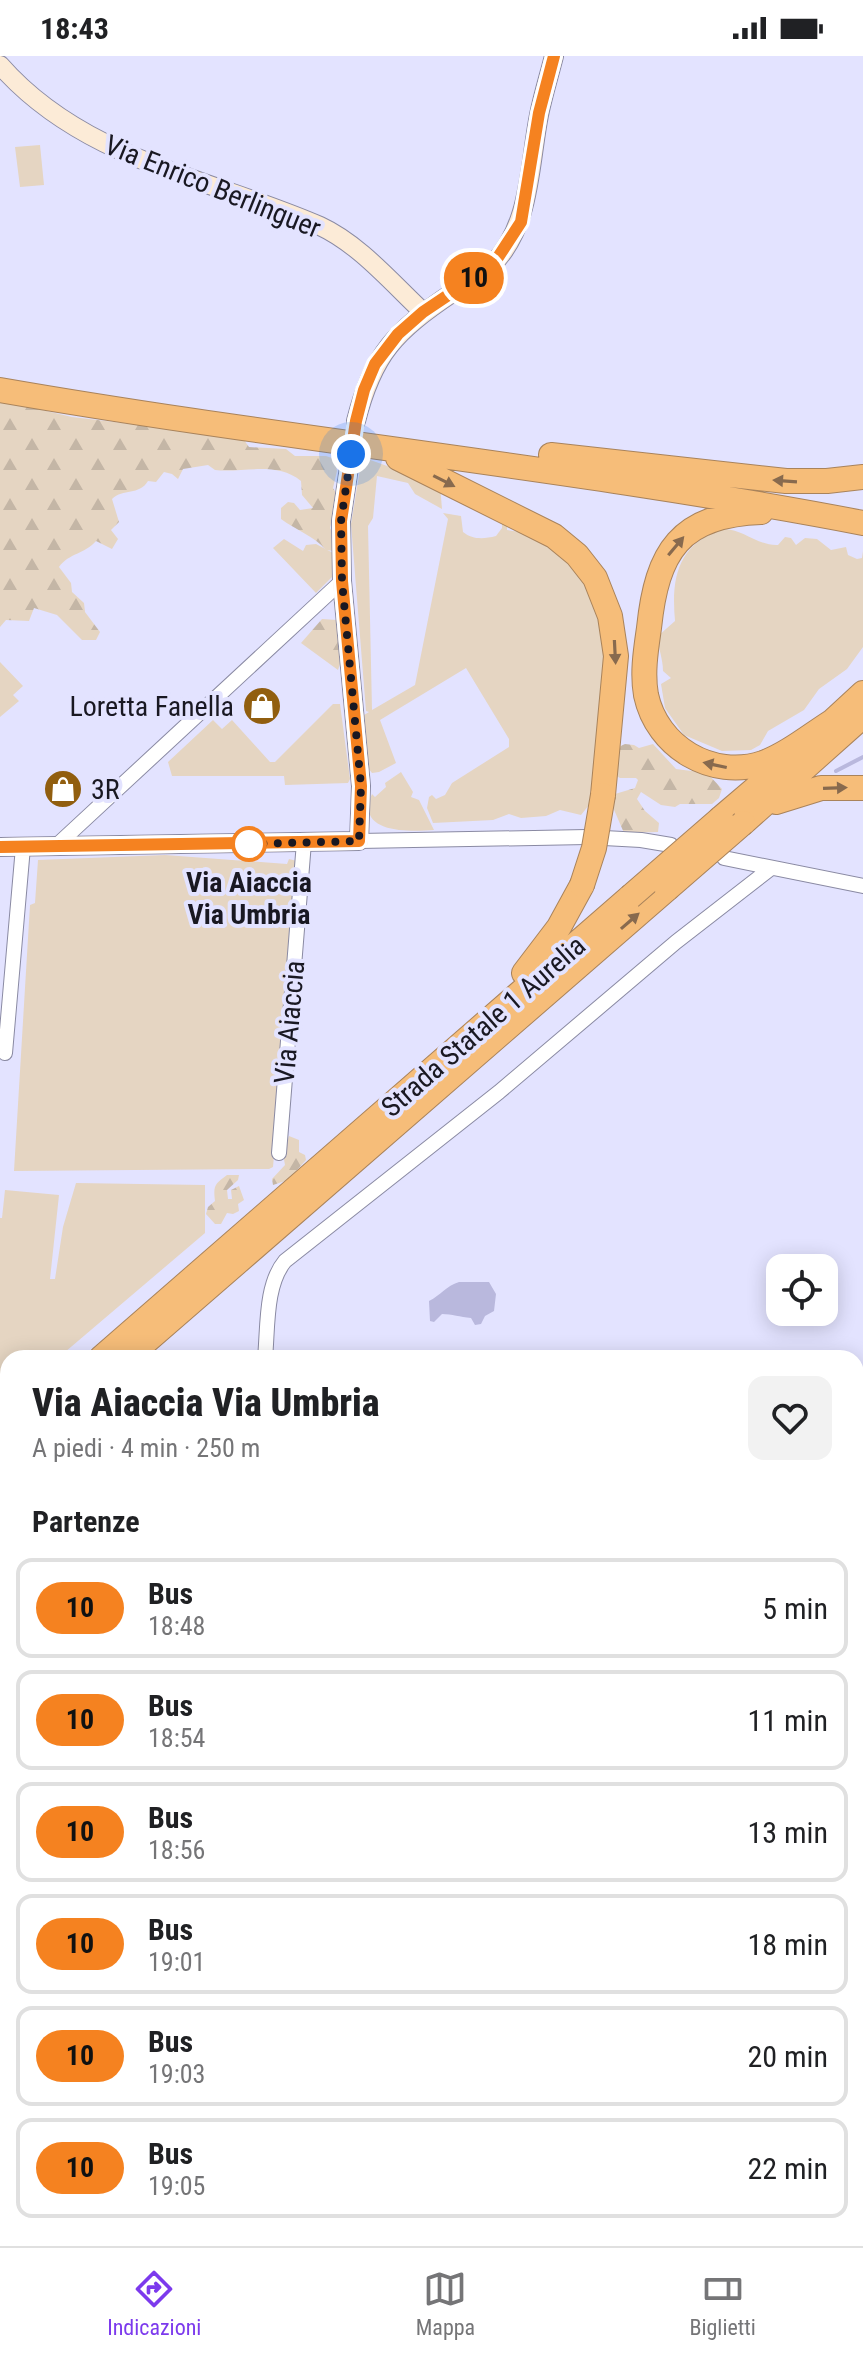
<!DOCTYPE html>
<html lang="it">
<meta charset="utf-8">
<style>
:root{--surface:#fff;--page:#f2f2f2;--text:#202124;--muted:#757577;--line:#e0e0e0;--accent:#7c3aed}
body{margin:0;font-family:"Roboto Condensed",sans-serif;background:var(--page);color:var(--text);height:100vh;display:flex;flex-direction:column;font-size:30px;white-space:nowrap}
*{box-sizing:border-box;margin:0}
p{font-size:26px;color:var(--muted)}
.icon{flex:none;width:44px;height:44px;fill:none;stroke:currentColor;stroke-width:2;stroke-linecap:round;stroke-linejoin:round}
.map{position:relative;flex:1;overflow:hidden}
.side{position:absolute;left:0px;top:1294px;width:864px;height:896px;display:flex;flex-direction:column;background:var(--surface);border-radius:24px 24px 0 0;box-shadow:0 4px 20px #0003}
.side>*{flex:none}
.badge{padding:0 16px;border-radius:26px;font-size:28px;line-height:52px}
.controls{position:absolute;left:766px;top:1198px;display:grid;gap:16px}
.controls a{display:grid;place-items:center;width:72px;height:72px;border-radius:16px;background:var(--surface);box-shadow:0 4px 20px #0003;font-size:40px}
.you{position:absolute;width:40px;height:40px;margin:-20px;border:6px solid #fff;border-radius:50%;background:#1a73e8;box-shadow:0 0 0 12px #1a73e833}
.map>.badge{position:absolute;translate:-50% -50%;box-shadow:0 0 0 4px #fff}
h2{padding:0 32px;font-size:30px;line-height:72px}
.round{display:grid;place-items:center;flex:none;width:84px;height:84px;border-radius:16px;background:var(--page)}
.overview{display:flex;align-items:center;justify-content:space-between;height:136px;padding:0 32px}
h1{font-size:38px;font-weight:800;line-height:60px}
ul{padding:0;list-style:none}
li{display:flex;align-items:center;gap:24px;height:100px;margin:0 16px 12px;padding:0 16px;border:4px solid var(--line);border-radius:16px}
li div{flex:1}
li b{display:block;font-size:30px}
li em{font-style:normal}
li .badge{min-width:88px;font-weight:700;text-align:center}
.status{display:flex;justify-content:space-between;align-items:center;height:56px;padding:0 40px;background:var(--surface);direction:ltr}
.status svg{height:22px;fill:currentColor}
.tabs{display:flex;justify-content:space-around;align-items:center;height:112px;border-top:2px solid var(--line);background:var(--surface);font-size:22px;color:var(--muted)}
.tabs a{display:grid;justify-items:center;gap:4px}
.tabs .selected{color:var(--accent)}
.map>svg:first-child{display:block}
</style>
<div class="status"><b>18:43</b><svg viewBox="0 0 49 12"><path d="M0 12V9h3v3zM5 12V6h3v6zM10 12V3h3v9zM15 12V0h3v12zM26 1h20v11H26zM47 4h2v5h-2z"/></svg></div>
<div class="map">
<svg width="863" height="2190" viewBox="0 0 863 2190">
<defs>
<pattern id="forest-firs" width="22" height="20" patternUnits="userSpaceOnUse" patternTransform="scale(2)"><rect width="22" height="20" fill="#e5d5c2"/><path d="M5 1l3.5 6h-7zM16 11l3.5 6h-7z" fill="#c4b6a6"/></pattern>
</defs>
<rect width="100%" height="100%" fill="#e3e3ff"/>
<!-- green -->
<path fill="#e5d5c2" d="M40,89L44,129L20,131L15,91Z
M362,401L440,429L442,453L415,438L408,427L377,420L373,462L368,470L372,654L415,629L448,463L443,457L461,460L463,476C473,484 484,483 496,480L502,472V460L507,463V474L526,477L565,498L595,536L607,609L589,749L581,759L560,754L546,760L521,762L509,758L493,764L433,767L427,752L429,741L432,739L436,743L445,739L452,727L509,691V683L466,612L380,664L396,707L379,716L372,717L368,712L364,659L369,656L366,655L351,468Z
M723,473C743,473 758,490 778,489L785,481L791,482L796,489L805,482L817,483L831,494L846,491L848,499L857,503L862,502L863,495V591L847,613L819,633L804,654L768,675L760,689L751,694L722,695L684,679L665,652L661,628L671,622L663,615C663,602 658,593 658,580L675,565C671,521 678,488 723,473Z
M284,483L303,495L306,489L316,488L335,498L336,517L316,537L273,492Z
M0,606L23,630L13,639L19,645L0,661Z
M333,648H340L350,723L348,727L285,729L284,720H172L168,706L213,664L222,673L232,664L270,706H275Z
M401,716L413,736L411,741L419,744L434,774C411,776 354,778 372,738L375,741L386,731L385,727Z
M165,799L287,808L289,803L297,805L299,814L273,1111L269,1113L14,1115L30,849L35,847L38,804Z
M76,1127L205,1129V1177L58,1302H8V1343L0,1349V1162H2L5,1134L59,1139L50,1223H55L63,1171Z"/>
<!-- forest -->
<path fill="url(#forest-firs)" d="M0,344L72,361L242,381L249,391L286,393L295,400H326L335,403L337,415L333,432L338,440L330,472L336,482L334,495L326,494C314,480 296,474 281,463V452L288,446L294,447L300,454L313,452L302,439L301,425C276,405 244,417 215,414L208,409L183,413L178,423L172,418L164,416L156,426L148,425C139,440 123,432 112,443L119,466L111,474L118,483L112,493L96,485C85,498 69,497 59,511L71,527L72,536L84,547L85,556L100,576L96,584H82L57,559L34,552L29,565L6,564L0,571Z
M322,563L337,564L341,605L338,614L301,587Z
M625,688L634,689L639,692L653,688L676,713L707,717L722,733L719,742L712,748H680L675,751L661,749L641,736L637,743L645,755L659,767L658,776L624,777L612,749L615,738L635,732L638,724L636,722H620L615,719L616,692Z
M289,1080L299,1084V1096L305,1099L306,1104L288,1124L273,1129L272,1123L285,1109L283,1098Z
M227,1119H239L238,1124L227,1134L228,1143H232L231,1134L239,1130L244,1144L238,1148L239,1155L233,1158L227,1157L221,1168H215L206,1158L208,1151L215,1145C213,1129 215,1128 227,1119Z
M0,1491L8,1492V1690L0,1686Z"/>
<!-- water -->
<path fill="#b9b8dd" d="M459,1226H489L496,1238L494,1255L485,1260L481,1268L475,1269L471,1262C460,1261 452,1258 442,1258L434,1266L430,1265L429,1245C441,1239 446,1230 459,1226Z
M8,1800V1982L0,1983V1801Z"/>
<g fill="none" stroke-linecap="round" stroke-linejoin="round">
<!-- stream -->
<path stroke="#b9b8dd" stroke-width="4" d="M836,715L863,701
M0,2027L8,2026
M856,2085L863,2088"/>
<!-- street casing -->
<g stroke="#8a8aa3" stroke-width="16">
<path id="street" d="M604,782L641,784L671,789
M359,785L587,781
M55,791L342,525
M724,802L863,830
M5,997L23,791
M279,1097L304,786
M265,1302C268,1272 265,1229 285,1205L499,1036L676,886L770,813
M566,2190L567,2182"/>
</g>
<!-- secondary casing -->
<g stroke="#8a8aa3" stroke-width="20">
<path id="secondary" d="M0,9C83,104 210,122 320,170C359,188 392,227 423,256
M356,365C373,297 396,275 452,237C465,228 482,220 492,209C531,170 529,110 539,59C543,39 549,20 554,0
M0,791L359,785L361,730L342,525L341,465L351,398"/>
</g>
<!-- highway casing -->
<g stroke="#a9835b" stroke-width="26">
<path id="highway" d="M0,334C287,384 577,412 863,467
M551,399L786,425H827L863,421
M398,402L554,480L577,499L595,522L610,560L616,600L603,739
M761,456C680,459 657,495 649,572C646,593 642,617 646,639C657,691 712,724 763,707C788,698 813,677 836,663
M824,673L863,637
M776,746L821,732H863
M721,762L790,703
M743,767L863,660
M524,917L559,871L582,829
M101,1302L630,841
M127,1302L667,833
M0,1389L8,1382
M0,1412L8,1405
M0,1484L8,1485
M0,1726L8,1725
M0,1761H8"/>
</g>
<!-- street -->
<use href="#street" stroke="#fff" stroke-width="14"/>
<!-- secondary -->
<use href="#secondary" stroke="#fcebd7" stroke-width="18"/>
<!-- highway -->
<use href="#highway" stroke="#f6bd79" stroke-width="24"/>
<!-- highway-bridge casing -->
<g stroke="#a9835b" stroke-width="26" stroke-linecap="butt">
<path id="highway-bridge" d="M582,829L594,792L603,739
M667,833L743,767
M630,841L721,762"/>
</g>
<!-- highway-bridge -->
<use href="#highway-bridge" stroke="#f6bd79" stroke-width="24"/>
</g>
<!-- one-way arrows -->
<defs><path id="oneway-solid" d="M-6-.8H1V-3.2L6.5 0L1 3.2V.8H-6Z" transform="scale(2)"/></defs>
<g fill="#886a4e">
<use href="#oneway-solid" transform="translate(444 425) rotate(27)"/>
<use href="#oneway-solid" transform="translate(785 425) rotate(-176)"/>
<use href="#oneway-solid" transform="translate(676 490) rotate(-50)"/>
<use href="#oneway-solid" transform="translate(615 596) rotate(87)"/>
<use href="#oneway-solid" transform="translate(715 709) rotate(-168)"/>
<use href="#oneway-solid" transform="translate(835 732) rotate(-2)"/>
<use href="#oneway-solid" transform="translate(630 865) rotate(-41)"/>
</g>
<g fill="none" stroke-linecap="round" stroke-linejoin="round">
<!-- line casing -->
<g stroke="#fff" stroke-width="18">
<path id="line" d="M0,791L359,785L361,730L342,525L341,465L356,365L364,334L375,308L398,278L423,256L493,209L521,166L539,57L554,0"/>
</g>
<!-- line -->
<use href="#line" stroke="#f58220" stroke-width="12"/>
<!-- walk -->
<path stroke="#191822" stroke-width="8" stroke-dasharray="0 14.4" d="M249,788L359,785L361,730L342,525L341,465L351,398"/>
</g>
<!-- icons -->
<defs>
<g id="shop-disc" transform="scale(2)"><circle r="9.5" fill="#915e0f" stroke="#e3e3ff"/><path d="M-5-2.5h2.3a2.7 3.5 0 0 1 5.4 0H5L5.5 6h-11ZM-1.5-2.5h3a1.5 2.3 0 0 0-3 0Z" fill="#fff"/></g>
</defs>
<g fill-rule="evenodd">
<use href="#shop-disc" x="262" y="650"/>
<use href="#shop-disc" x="63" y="733"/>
</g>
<!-- markers -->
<circle fill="#fff" stroke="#f58220" stroke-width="4" cx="249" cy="788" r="16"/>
<g text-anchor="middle" stroke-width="8" stroke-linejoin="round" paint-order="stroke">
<!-- street labels -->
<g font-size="28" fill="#191822" stroke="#e3e3ff">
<text transform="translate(213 130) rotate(22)" y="10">Via Enrico Berlinguer</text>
<text transform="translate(289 966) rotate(-85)" y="10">Via Aiaccia</text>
<text transform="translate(483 970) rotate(-41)" y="10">Strada Statale 1 Aurelia</text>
</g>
<!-- poi labels -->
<g font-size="28" fill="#191822" stroke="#e3e3ff" text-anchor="end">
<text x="234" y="660">Loretta Fanella</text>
<text x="91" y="743" text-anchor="start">3R</text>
</g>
<!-- stop labels -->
<g font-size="28" font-weight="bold" fill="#191822" stroke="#e3e3ff">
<text x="249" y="836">Via Aiaccia<tspan x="249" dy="32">Via Umbria</tspan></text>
</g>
</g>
</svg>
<div class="controls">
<a><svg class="icon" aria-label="locate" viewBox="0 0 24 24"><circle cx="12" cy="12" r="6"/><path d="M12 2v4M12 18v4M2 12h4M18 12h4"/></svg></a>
</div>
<div class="you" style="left:351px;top:398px"></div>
<b class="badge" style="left:474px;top:222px;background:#f58220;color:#111">10</b>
<section class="side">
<div class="overview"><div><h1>Via Aiaccia Via Umbria</h1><p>A piedi · 4 min · 250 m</p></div><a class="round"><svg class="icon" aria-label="heart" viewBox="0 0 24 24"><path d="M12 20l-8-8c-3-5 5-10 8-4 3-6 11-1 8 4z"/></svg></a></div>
<h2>Partenze</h2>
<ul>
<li><span class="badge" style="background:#f58220;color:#111">10</span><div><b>Bus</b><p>18:48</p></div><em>5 min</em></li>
<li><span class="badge" style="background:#f58220;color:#111">10</span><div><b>Bus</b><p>18:54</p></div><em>11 min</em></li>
<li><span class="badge" style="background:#f58220;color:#111">10</span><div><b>Bus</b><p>18:56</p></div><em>13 min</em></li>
<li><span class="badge" style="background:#f58220;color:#111">10</span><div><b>Bus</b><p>19:01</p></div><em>18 min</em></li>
<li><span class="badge" style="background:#f58220;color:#111">10</span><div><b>Bus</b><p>19:03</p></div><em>20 min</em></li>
<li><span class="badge" style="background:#f58220;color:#111">10</span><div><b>Bus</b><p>19:05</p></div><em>22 min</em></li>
</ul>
</section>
</div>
<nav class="tabs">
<a class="selected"><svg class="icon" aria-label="directions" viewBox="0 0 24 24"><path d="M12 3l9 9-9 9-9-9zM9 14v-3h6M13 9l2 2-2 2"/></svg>Indicazioni</a>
<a><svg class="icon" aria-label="map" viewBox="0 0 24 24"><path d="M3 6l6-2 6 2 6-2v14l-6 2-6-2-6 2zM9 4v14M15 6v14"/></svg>Mappa</a>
<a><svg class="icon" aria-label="tickets" viewBox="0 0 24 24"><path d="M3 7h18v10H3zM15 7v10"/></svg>Biglietti</a>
</nav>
